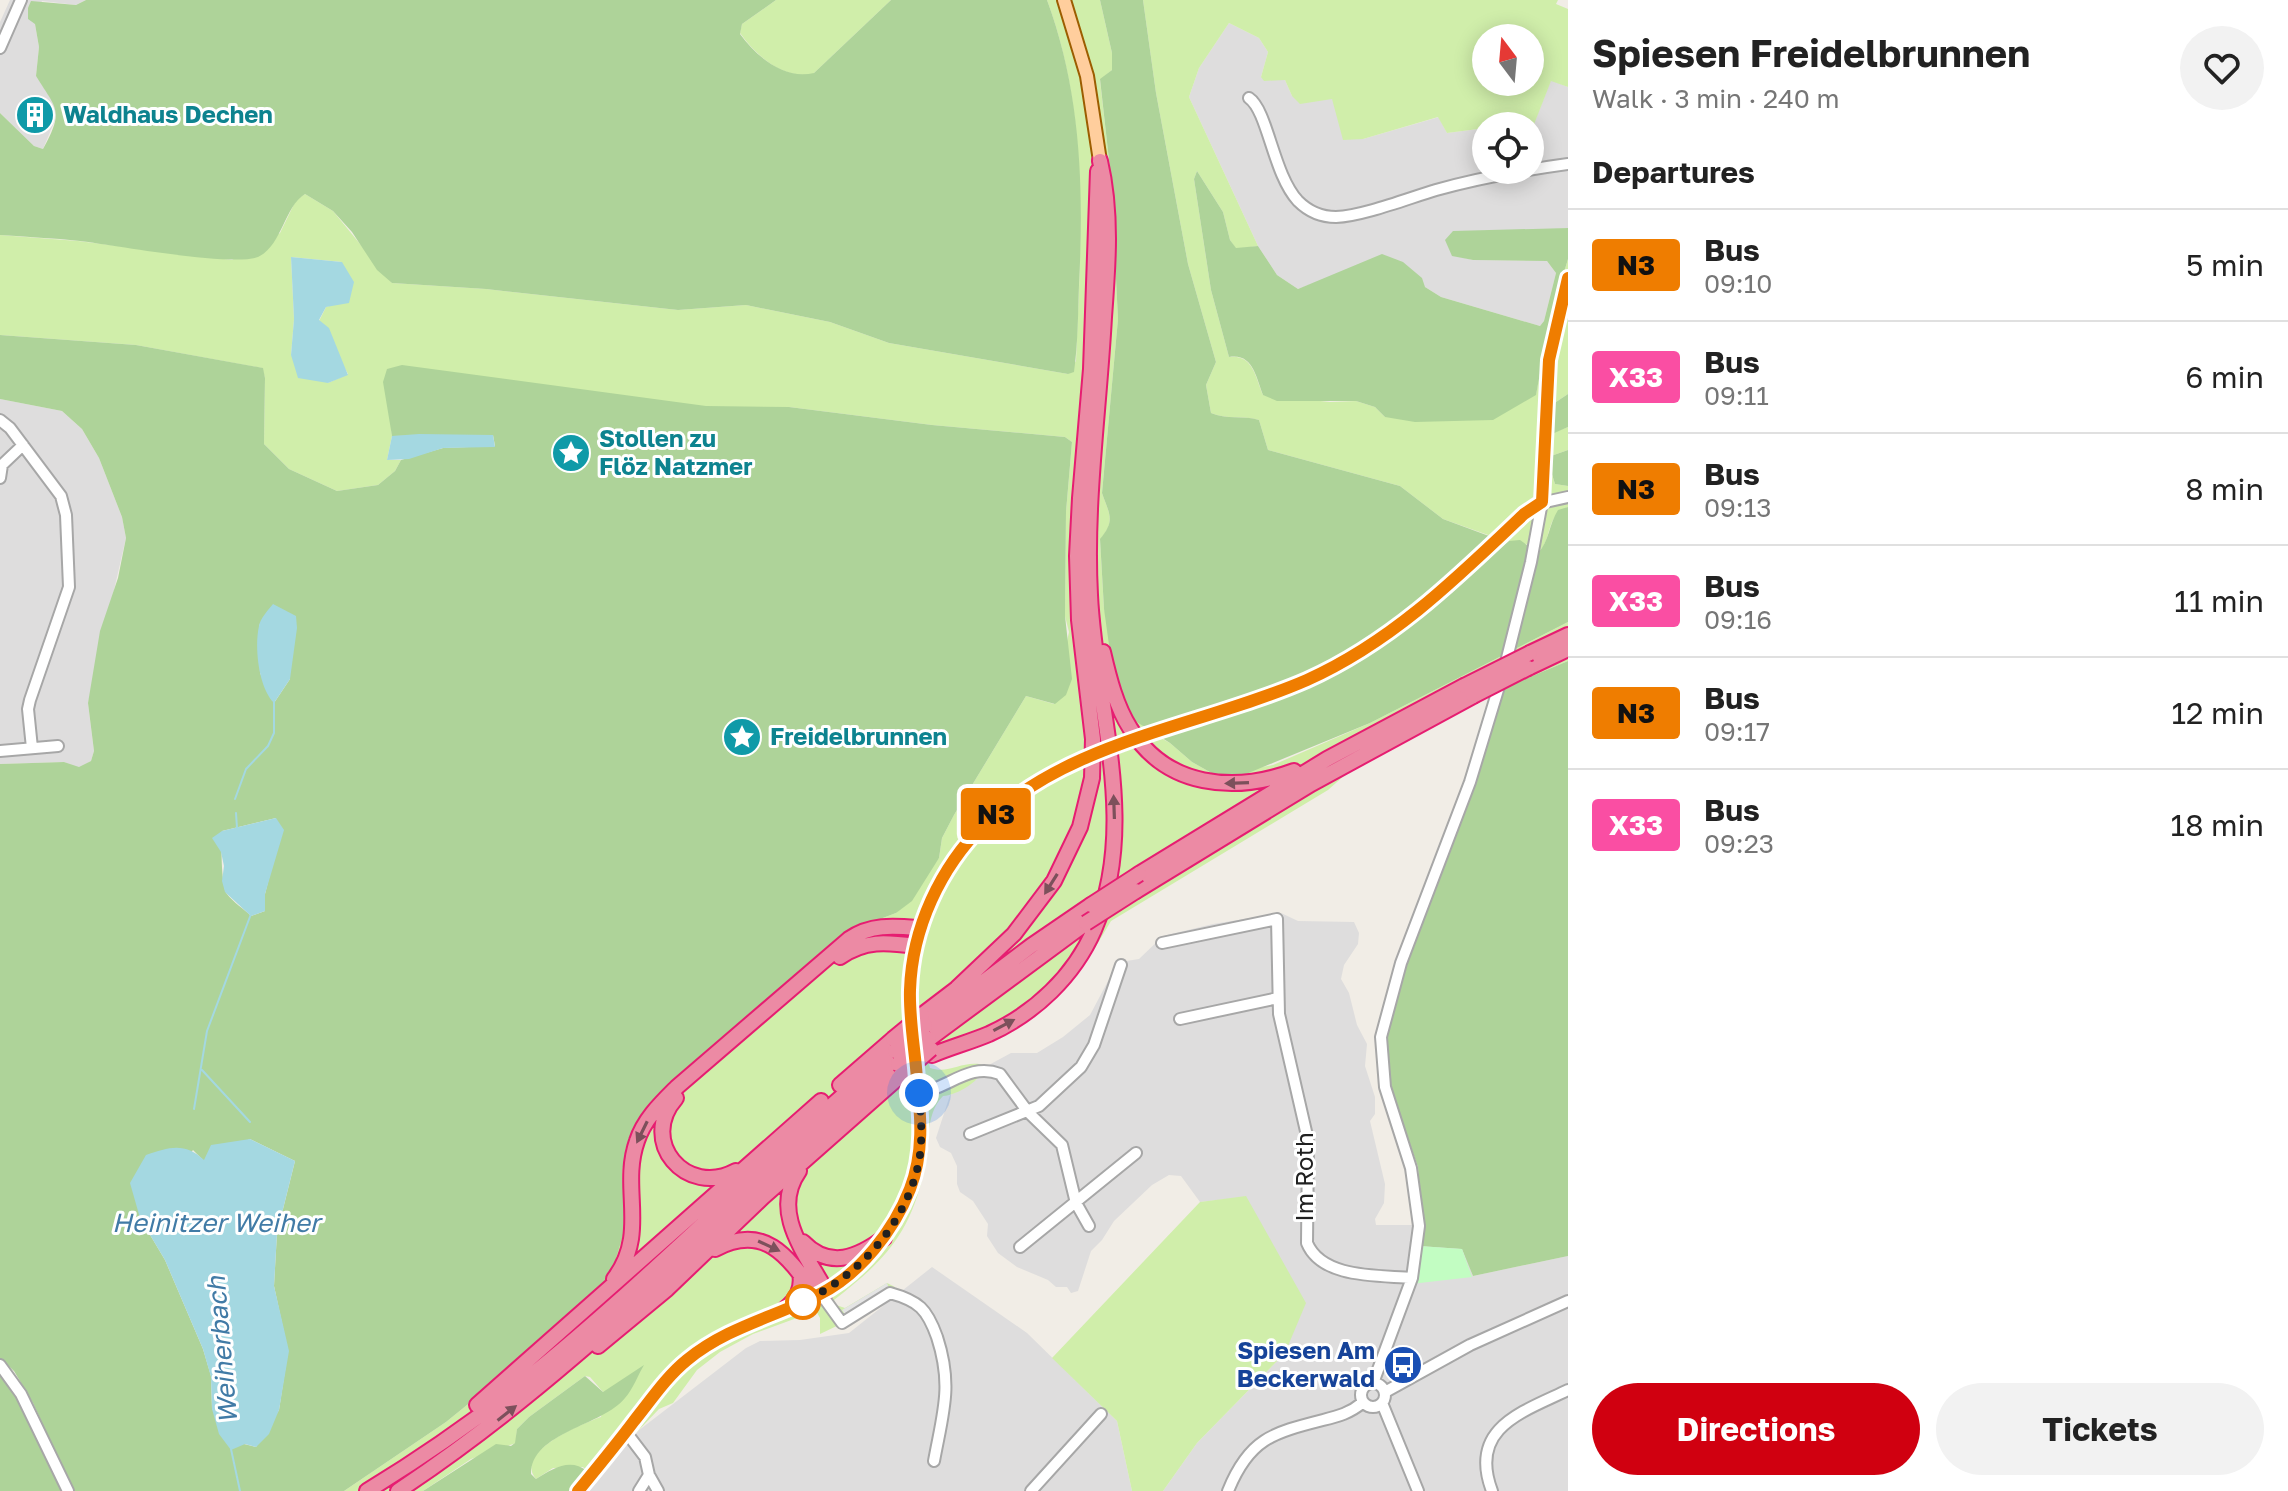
<!DOCTYPE html>
<meta charset="utf-8">
<style>
:root{--surface:#fff;--page:#f2f2f2;--text:#222;--muted:#767676;--line:#e0e0e0;--accent:#d00010}
body{margin:0;font-family:"Golos Text",sans-serif;background:var(--page);color:var(--text);height:100vh;display:flex;flex-direction:column;font-size:30px;white-space:nowrap}
*{box-sizing:border-box;margin:0}
p{font-size:26px;color:var(--muted)}
.icon{flex:none;width:44px;height:44px;fill:none;stroke:currentColor;stroke-width:2;stroke-linecap:round;stroke-linejoin:round}
.map{position:relative;flex:1;overflow:hidden}
.side{display:flex;flex-direction:column;background:var(--surface);width:720px}
.side>*{flex:none}
.badge{padding:0 16px;border-radius:6px;font-size:28px;line-height:52px}
.needle{width:52px;rotate:344deg}
.fabs{position:absolute;left:1472px;top:24px;display:grid;gap:16px}
.fabs a{display:grid;place-items:center;width:72px;height:72px;border-radius:50%;background:var(--surface);box-shadow:0 4px 20px #0003;font-size:40px}
.you{position:absolute;width:40px;height:40px;margin:-20px;border:6px solid #fff;border-radius:50%;background:#1a73e8;box-shadow:0 0 0 12px #1a73e833}
.map>.badge{position:absolute;translate:-50% -50%;box-shadow:0 0 0 4px #fff}
h2{padding:0 24px;font-size:30px;line-height:72px}
.round{display:grid;place-items:center;flex:none;width:84px;height:84px;border-radius:42px;background:var(--page)}
.summary{display:flex;align-items:center;justify-content:space-between;height:136px;padding:0 24px}
h1{font-size:38px;font-weight:700;line-height:60px}
.action{display:flex;gap:16px;margin-top:auto;padding:16px 24px}
.action a{flex:1;height:92px;border-radius:48px;background:var(--accent);color:#fff;font-size:32px;font-weight:700;line-height:92px;text-align:center}
.action a+a{background:var(--page);color:var(--text)}
ul{padding:0;list-style:none}
li{display:flex;align-items:center;gap:24px;height:112px;padding:0 24px;border-top:2px solid var(--line)}
li div{flex:1}
li b{display:block;font-size:30px}
li em{font-style:normal}
li .badge{min-width:88px;font-weight:700;text-align:center}
main{display:flex;flex:1;min-height:0}
.map>svg:first-child{display:block}
</style>
<main>
<div class="map">
<svg width="1568" height="1491" viewBox="0 0 1568 1491">
<rect width="100%" height="100%" fill="#f1ede6"/>
<!-- residential -->
<path fill="#dedddd" d="M10,0H86L76,5L42,1L35,24L39,47L36,76L56,106L55,120L43,149L34,146L0,113V22Z
M1229,23L1259,38L1268,52L1261,77L1285,80L1292,96L1332,99L1363,139L1439,117L1447,133L1486,128V170H1530V126H1533L1551,80L1568,87V228L1547,230L1452,255L1473,260L1547,261L1556,273L1544,321L1540,326L1441,297L1425,287L1338,274L1298,289L1277,275L1258,246L1189,97L1199,68Z
M0,399L62,411L82,429L99,458L122,517L126,538L88,703L94,751L91,761L79,768L64,762L0,764Z
M1281,913L1298,921L1354,922L1359,933L1358,944L1344,965L1341,979L1349,993L1357,1025L1367,1044L1365,1066L1375,1097V1114L1370,1121L1385,1184L1384,1203L1375,1219L1376,1225H1421L1463,1248L1473,1276L1568,1256V1491H1163L1197,1443L1285,1353L1246,1197L1200,1202L1181,1176L1169,1175L1152,1185L1114,1221L1102,1240L1091,1251L1078,1291L1071,1293L1067,1287H1056L1048,1280L1017,1267L998,1253L987,1236L988,1224L973,1201L960,1192L957,1184V1166L951,1153L940,1147L936,1138L950,1095L982,1076L987,1066L1011,1053H1037L1063,1037L1090,1015L1116,966L1120,962L1139,959L1163,936L1213,924Z
M932,1267L1027,1333L1117,1421L1132,1491H571L622,1424L634,1434L746,1348L760,1341L800,1340L849,1333Z"/>
<!-- grass -->
<path fill="#d0eeaa" fill-rule="evenodd" d="M776,0H891L813,74C784,80 757,57 740,33L742,24Z
M1047,0H1100L1112,53V70L1100,80L1111,178L1118,319L1102,493C1109,514 1116,520 1100,540L1104,609L1144,729L1170,743L1192,762L1215,775L1273,765L1370,723L1568,622V661L1501,689L1346,774L1328,790L1111,921L1095,948L1069,982L1047,1004L1018,1026L934,1059L929,1064L930,1068C951,1075 964,1058 987,1066C980,1080 959,1095 943,1096C924,1115 930,1148 924,1172C909,1236 884,1261 834,1300L836,1305L845,1308L887,1283L895,1287L896,1292L891,1300L820,1334V1318L816,1311L753,1334L720,1352L697,1370L673,1403L659,1409L634,1435L621,1425L587,1471L583,1467L553,1468L536,1479C513,1452 581,1424 601,1417L607,1391L603,1392L590,1377L585,1376L529,1417L517,1429L516,1443L471,1459L423,1491H344L446,1422L504,1375L626,1198L622,1173L626,1147L635,1126L649,1106L687,1069L851,930L896,913L939,858L942,838L954,815L1026,696L1054,704L1069,632L1065,616L1066,512L1072,442L1065,437L932,425L789,407L390,412L392,436L387,460H401L395,471L378,485L337,491L289,469L264,444L265,378L262,368L136,345L0,335V235L78,241L232,260L280,233L296,200L305,194L333,211L392,283L486,289L678,310L746,305L830,322L889,343L1068,374L1076,361C1081,239 1090,117 1047,0ZM291,257L342,262L339,303L326,307L319,321L348,374L328,383L291,355L294,319Z
M1143,0H1558L1556,4L1568,9V87L1551,81L1533,127L1486,126V128L1447,133L1438,117L1363,139L1343,140L1332,99L1300,104L1292,96L1285,80L1264,81L1261,77L1268,52L1259,38L1229,23L1199,68L1189,97L1258,246L1236,249L1230,240L1223,212L1197,171L1194,179L1211,290L1229,357C1253,354 1255,376 1263,395L1330,402L1356,401L1375,407L1385,417L1493,419L1536,394L1550,319L1568,259V394L1553,404L1552,433L1568,427V450L1551,456V471L1555,484L1568,486V507C1545,515 1553,539 1538,553L1526,544L1509,541L1466,575L1462,567L1488,535L1443,519L1400,486L1268,450L1259,420C1243,415 1226,420 1211,413L1206,385L1216,362L1188,264L1156,93ZM1486,38H1530V82H1486Z
M1246,1196L1306,1303L1285,1353L1197,1443L1163,1491H1132L1117,1421L1052,1358L1200,1202Z"/>
<!-- forest -->
<path fill="#aed399" fill-rule="evenodd" d="M86,0H776L742,24L740,34C757,57 784,80 814,73L891,0H1047C1081,92 1084,188 1079,285C1078,314 1078,343 1074,372L1068,374L889,343L830,322L746,305L678,310L486,289L392,283L377,270L352,232L333,211L305,194C284,207 282,246 258,257C232,267 114,245 80,241C53,238 27,237 0,235V113L34,146L43,149C65,109 56,109 36,76L39,47L35,24L28,19V8L31,1L76,5Z
M1100,0H1143L1156,93L1188,264L1216,362L1206,385L1211,413C1226,420 1244,415 1259,420L1268,450L1400,486L1443,519L1489,536L1462,567L1465,575L1509,541L1520,540L1538,553C1549,542 1549,524 1558,510L1568,507V622L1370,723L1246,774L1232,777L1215,775L1192,762L1170,743L1132,719L1119,690L1110,652L1104,609L1100,539C1116,520 1109,514 1102,493L1118,319L1111,178L1100,79L1112,70V53Z
M1197,171L1223,212L1230,240L1236,248L1258,246L1277,275L1298,289L1382,254L1403,262L1422,278L1425,287L1441,297L1540,326L1544,321L1556,273L1547,261L1473,260L1452,256L1445,240L1453,231L1568,228V259L1550,319L1536,395L1493,420L1415,422L1385,417L1375,407L1356,401H1277L1263,395C1256,377 1253,353 1229,357L1211,290L1194,179Z
M0,335L136,345L263,368L265,378L264,444L289,469L337,491L378,485L395,471L401,460L443,448L495,446L493,435L392,436L383,382L387,369L402,365L706,406L789,407L932,425L1065,437L1072,442L1066,512L1065,616L1072,679L1066,695L1055,704L1026,696L954,815L942,838L939,858L912,901L896,913L851,930L687,1069L649,1106L635,1126L626,1147L622,1173L626,1225L614,1265L602,1286L504,1375L446,1422L344,1491H73L33,1403L14,1371L0,1358V764L64,762L79,767L91,761L94,751L88,703L100,631L118,578L126,538L122,517L99,458L82,429L62,411L0,399ZM259,624L290,679L274,703L260,673ZM276,818L273,862L265,894V911L251,916C244,909 233,902 227,894C221,886 221,843 222,831ZM250,1139L295,1161L277,1233L274,1286L288,1351L279,1410L256,1447L244,1444L212,1409L211,1376L203,1349L165,1260L140,1218L193,1150L204,1161Z
M1568,394V427L1552,434L1553,404Z
M1568,450V486L1555,484L1551,471V456Z
M1568,661V1256L1473,1276L1462,1249L1419,1246L1421,1225L1418,1167L1389,1085L1383,1036L1404,969L1501,689Z
M644,1365C638,1375 633,1389 625,1398C603,1426 531,1432 531,1474L536,1479C552,1469 570,1457 587,1471L571,1491H423L496,1444L511,1446L515,1443L517,1429L529,1417L585,1376L603,1392Z
M0,1370L8,1377L64,1491H0Z"/>
<!-- park -->
<path fill="#c2fdc2" d="M1419,1246L1462,1249L1472,1277L1411,1284Z"/>
<!-- parking -->
<path fill="#e4e4e4" d="M887,1283L890,1291L845,1314L842,1310Z"/>
<!-- water -->
<path fill="#a4d8e1" d="M291,257L342,262L354,282L349,303L326,307L319,320L329,328L348,375L328,383L298,378L291,355L294,319Z
M419,434L493,435L495,447L443,448L409,459L387,460L392,436Z
M273,604L296,616L297,628L290,679L274,703C259,688 254,648 259,626C260,619 268,610 273,604Z
M276,818L284,830L265,894V911L251,916L225,892L222,881L224,866L221,852L212,838L222,831Z
M250,1139L295,1161L277,1233L274,1286L289,1351L279,1410L269,1434L256,1447L245,1444L231,1450L219,1434L212,1409L211,1377L203,1349L165,1260L140,1218L130,1183L146,1155C169,1147 185,1142 204,1160L211,1145Z"/>
<g fill="none" stroke-linecap="round" stroke-linejoin="round">
<!-- stream -->
<path stroke="#a4d8e1" stroke-width="2" d="M235,799L246,769L268,746L274,733V701
M236,813L237,828
M202,1070L250,1122
M194,1109L207,1031L251,914
M231,1449L240,1491"/>
<!-- minor casing -->
<g stroke="#a7a7a7" stroke-width="14">
<path id="minor" d="M0,48L21,0
M1249,98C1268,111 1273,174 1298,201C1308,211 1321,217 1336,217C1363,216 1409,198 1436,190C1479,178 1524,170 1568,164
M0,420L10,428L61,496L66,515L69,587L30,700L28,709L32,748
M0,478L2,465L23,445
M1157,732L1262,698L1309,679L1357,654L1426,605L1536,504L1568,497
M0,751L58,746
M1162,943L1277,919L1279,1014L1308,1140L1307,1243C1322,1279 1379,1275 1412,1278
M1180,1019L1278,998
M913,1026C900,900 971,810 1082,760
M919,1093C948,1089 969,1062 1000,1074L1028,1112L1062,1145L1076,1203L1089,1226
M970,1134L1039,1106L1081,1067L1094,1045L1121,965
M1020,1247L1136,1153
M821,1294L842,1323L890,1293C919,1301 927,1309 937,1337C953,1386 943,1412 934,1461
M0,1365L21,1394L68,1491
M1361 1395a12 12 0 1 1 24 0a12 12 0 1 1-24 0Z
M1373,1383L1412,1278L1419,1226L1411,1168L1385,1087L1381,1037L1401,963L1470,782L1504,670L1531,562L1542,502L1549,360L1568,278
M1385,1392L1470,1345L1568,1301
M1382,1403L1418,1491
M626,1432L645,1457L649,1475L658,1491
M578,1491C597,1467 617,1444 636,1419C653,1397 669,1373 693,1356C734,1325 774,1316 819,1295C866,1272 909,1212 919,1161C926,1128 918,1091 916,1058
M639,1491L649,1475
M1031,1491L1101,1414
M1228,1491C1249,1439 1272,1433 1323,1420C1339,1416 1350,1413 1362,1403
M1492,1491C1468,1428 1522,1412 1568,1390"/>
</g>
<!-- major casing -->
<g stroke="#9c5d00" stroke-width="16">
<path id="major" d="M1064,0L1087,76L1100,161"/>
</g>
<!-- highway casing -->
<g stroke="#e61d71" stroke-width="18">
<path id="highway" d="M1103,652C1109,678 1116,706 1130,728C1166,788 1235,793 1294,771
M1530,653L1568,635
M1528,668L1568,649
M1139,874L1327,759L1464,686
M1136,891L1311,784L1473,696
M840,957C865,940 886,942 915,946
M957,988L1014,934L1054,881L1080,827L1092,778L1093,739L1079,620L1077,556L1080,498L1091,369L1098,171
M922,1015L964,983
M925,1026L1031,946L1091,905
M929,1039L1086,923
M932,1055C951,1047 970,1042 989,1034C1035,1013 1074,976 1094,930C1140,823 1095,706 1090,595C1085,503 1099,410 1104,317C1108,265 1112,212 1100,161
M840,1085L893,1039
M676,1098C638,1141 686,1198 736,1171
M799,1171C770,1212 806,1254 826,1291
M803,1242C830,1270 858,1257 884,1238
M715,1249C766,1222 789,1258 816,1296
M614,1279C649,1232 620,1189 637,1141C644,1119 661,1103 677,1087L849,939C871,924 893,926 919,928
M785,1309C797,1299 803,1288 800,1273
M598,1346L667,1289L763,1197L899,1077
M477,1405L821,1101
M367,1491C416,1461 463,1429 508,1394C644,1288 763,1161 895,1051
M398,1491C582,1370 732,1206 898,1064"/>
</g>
<!-- minor -->
<use href="#minor" stroke="#fff" stroke-width="10"/>
<!-- major -->
<use href="#major" stroke="#ffce9d" stroke-width="12"/>
<!-- highway -->
<use href="#highway" stroke="#ec8aa4" stroke-width="14"/>
<!-- minor-bridge casing -->
<g stroke="#a7a7a7" stroke-width="14" stroke-linecap="butt">
<path id="minor-bridge" d="M1082,760L1157,732"/>
</g>
<!-- highway-bridge casing -->
<g stroke="#e61d71" stroke-width="18" stroke-linecap="butt">
<path id="highway-bridge" d="M1464,686L1530,653
M1473,696L1528,668
M1091,905L1139,874
M1086,923L1136,891
M893,1039L922,1015
M895,1051L925,1026
M898,1064L929,1039
M899,1077L931,1049"/>
</g>
<!-- minor-bridge -->
<use href="#minor-bridge" stroke="#fff" stroke-width="10"/>
<!-- highway-bridge -->
<use href="#highway-bridge" stroke="#ec8aa4" stroke-width="14"/>
</g>
<!-- one-way arrows -->
<defs><path id="oneway-solid" d="M-6-.8H1V-3.2L6.5 0L1 3.2V.8H-6Z" transform="scale(2)"/></defs>
<g fill="#7c505b">
<use href="#oneway-solid" transform="translate(1237 783) rotate(178)"/>
<use href="#oneway-solid" transform="translate(1114 807) rotate(-92)"/>
<use href="#oneway-solid" transform="translate(1051 884) rotate(122)"/>
<use href="#oneway-solid" transform="translate(1004 1025) rotate(-28)"/>
<use href="#oneway-solid" transform="translate(642 1132) rotate(116)"/>
<use href="#oneway-solid" transform="translate(769 1246) rotate(25)"/>
<use href="#oneway-solid" transform="translate(507 1413) rotate(-38)"/>
</g>
<g fill="none" stroke-linecap="round" stroke-linejoin="round">
<!-- line casing -->
<g stroke="#fff" stroke-width="18">
<path id="line" d="M578,1491C597,1468 616,1445 634,1421C651,1400 666,1377 687,1360C727,1327 775,1317 820,1294C860,1274 894,1230 910,1189C924,1153 921,1117 917,1079C915,1050 909,1019 910,990C912,928 940,868 984,824C1066,741 1202,726 1307,680C1392,642 1458,577 1524,514L1542,502L1549,360L1568,278"/>
</g>
<!-- line -->
<use href="#line" stroke="#ef7d00" stroke-width="12"/>
<!-- walk -->
<path stroke="#202020" stroke-width="8" stroke-dasharray="0 14.4" d="M803,1302L800,1303C858,1278 907,1223 919,1161C923,1139 921,1115 919,1093"/>
</g>
<!-- icons -->
<defs>
<g id="building-disc" transform="scale(2)"><circle r="9.5" fill="#0f9aa8" stroke="#fff"/><path d="M-4-6H4V6H1V3H-1V6H-4ZM-2.5-4.3h1.7v1.8h-1.7ZM.8-4.3h1.7v1.8H.8ZM-2.5-1h1.7V.8h-1.7ZM.8-1h1.7V.8H.8Z" fill="#fff"/></g>
<g id="sight-disc" transform="scale(2)"><circle r="9.5" fill="#0f9aa8" stroke="#fff"/><path d="M0-6L1.8-2.2L6-1.7L2.9 1.2L3.7 5.4L0 3.3L-3.7 5.4L-2.9 1.2L-6-1.7L-1.8-2.2Z" fill="#fff"/></g>
<g id="bus-disc" transform="scale(2)"><circle r="9.5" fill="#1a4fb4" stroke="#fff"/><path d="M-5-6H5V4H4V6H2V4H-2V6H-4V4H-5ZM-3.5-4V0h7V-4ZM-3.5 1.2v1.5H-2V1.2ZM2 1.2v1.5H3.5V1.2Z" fill="#fff"/></g>
</defs>
<g fill-rule="evenodd">
<use href="#building-disc" x="35" y="115"/>
<use href="#sight-disc" x="571" y="453"/>
<use href="#sight-disc" x="742" y="737"/>
<use href="#bus-disc" x="1403" y="1365"/>
</g>
<!-- markers -->
<circle fill="#fff" stroke="#ef7d00" stroke-width="4" cx="803" cy="1302" r="16"/>
<g text-anchor="middle" stroke-width="6" stroke-linejoin="round" paint-order="stroke">
<!-- culture labels -->
<g font-size="24" font-weight="bold" fill="#0d838f" stroke="#fff" text-anchor="start">
<text x="63" y="123">Waldhaus Dechen</text>
<text x="599" y="447">Stollen zu<tspan x="599" dy="28">Flöz Natzmer</tspan></text>
<text x="770" y="745">Freidelbrunnen</text>
</g>
<!-- street labels -->
<g font-size="24" fill="#202020" stroke="#fff">
<text transform="translate(1305 1177) rotate(-90)" y="8">Im Roth</text>
</g>
<!-- transit labels -->
<g font-size="24" font-weight="bold" fill="#164399" stroke="#fff" text-anchor="end">
<text x="1375" y="1359">Spiesen Am<tspan x="1375" dy="28">Beckerwald</tspan></text>
</g>
<!-- water labels -->
<g font-size="26" font-style="italic" fill="#417ba6" stroke="#fff">
<text x="216" y="1232">Heinitzer Weiher</text>
<text transform="translate(222 1350) rotate(-95)" y="9">Weiherbach</text>
</g>
</g>
</svg>
<div class="fabs">
<a><svg class="needle" viewBox="-14 -14 28 28"><path d="M0-13l5 13h-10z" fill="#e53935"/><path d="M0 13l5-13h-10z" fill="#767676"/></svg></a>
<a><svg class="icon" aria-label="locate" viewBox="0 0 24 24"><circle cx="12" cy="12" r="6"/><path d="M12 2v4M12 18v4M2 12h4M18 12h4"/></svg></a>
</div>
<div class="you" style="left:919px;top:1093px"></div>
<b class="badge" style="left:996px;top:814px;background:#ef7d00;color:#111">N3</b>
</div>
<section class="side">
<div class="summary"><div><h1>Spiesen Freidelbrunnen</h1><p>Walk · 3 min · 240 m</p></div><a class="round"><svg class="icon" aria-label="heart" viewBox="0 0 24 24"><path d="M12 20l-8-8c-3-5 5-10 8-4 3-6 11-1 8 4z"/></svg></a></div>
<h2>Departures</h2>
<ul>
<li><span class="badge" style="background:#ef7d00;color:#111">N3</span><div><b>Bus</b><p>09:10</p></div><em>5 min</em></li>
<li><span class="badge" style="background:#fa4ea3;color:#fff">X33</span><div><b>Bus</b><p>09:11</p></div><em>6 min</em></li>
<li><span class="badge" style="background:#ef7d00;color:#111">N3</span><div><b>Bus</b><p>09:13</p></div><em>8 min</em></li>
<li><span class="badge" style="background:#fa4ea3;color:#fff">X33</span><div><b>Bus</b><p>09:16</p></div><em>11 min</em></li>
<li><span class="badge" style="background:#ef7d00;color:#111">N3</span><div><b>Bus</b><p>09:17</p></div><em>12 min</em></li>
<li><span class="badge" style="background:#fa4ea3;color:#fff">X33</span><div><b>Bus</b><p>09:23</p></div><em>18 min</em></li>
</ul>
<div class="action"><a>Directions</a><a>Tickets</a></div>
</section>
</main>
